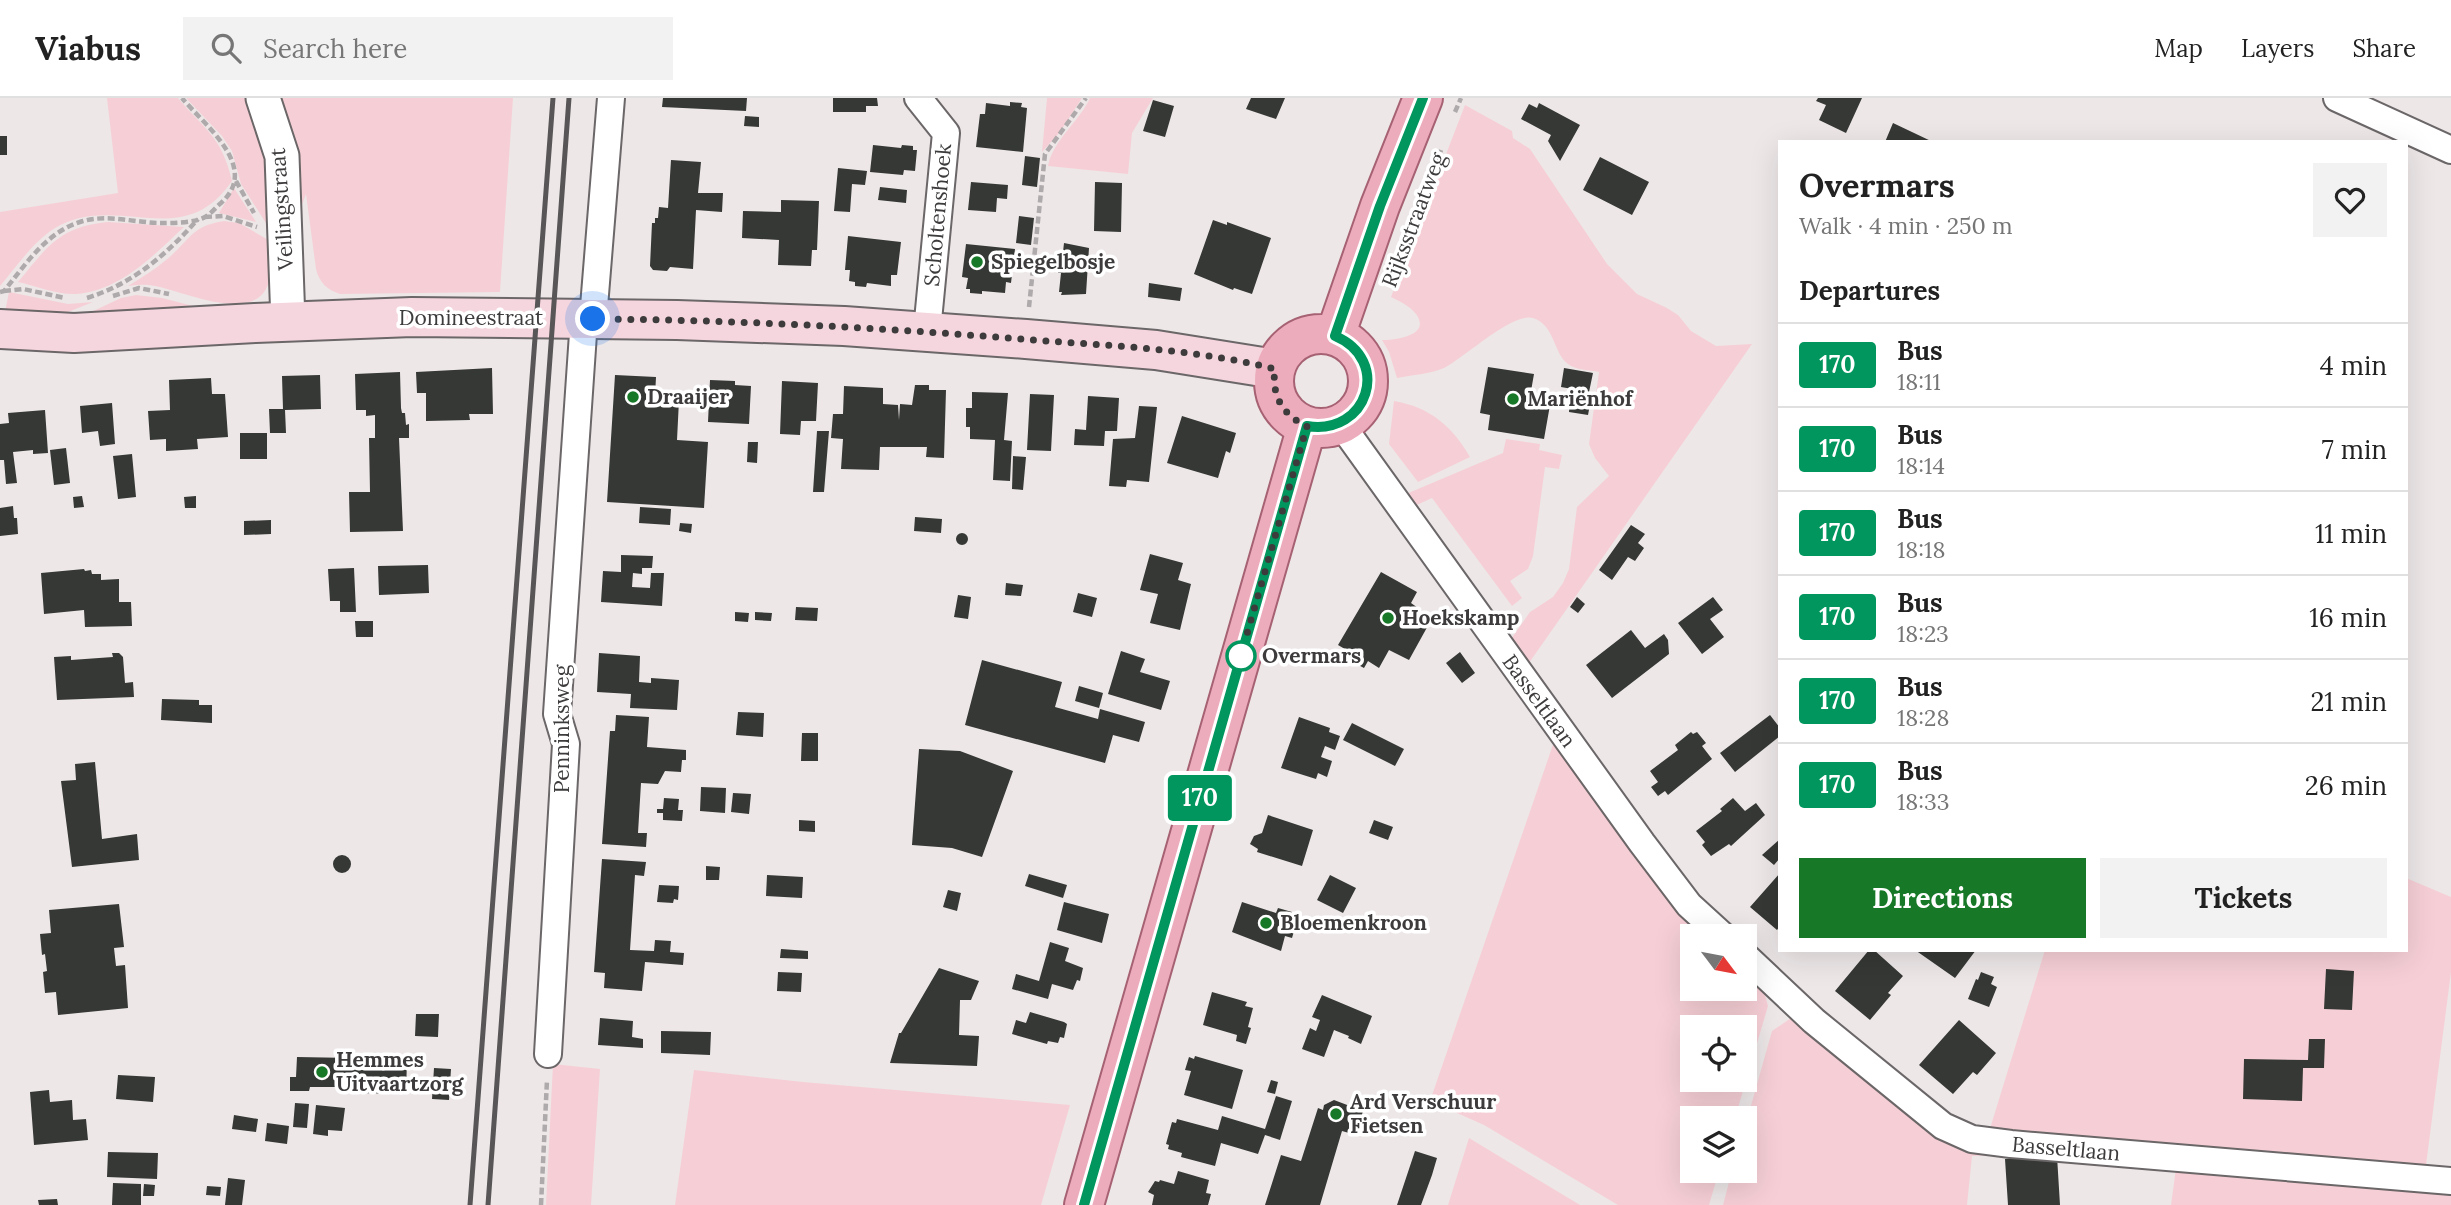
<!DOCTYPE html>
<meta charset="utf-8">
<style>
:root{--surface:#fff;--page:#f2f2f2;--text:#222;--muted:#767676;--line:#e0e0e0;--accent:#177828}
body{margin:0;font-family:Lora,serif;background:var(--page);color:var(--text);height:100vh;display:flex;flex-direction:column;font-size:26px;white-space:nowrap}
*{box-sizing:border-box;margin:0}
p{font-size:23px;color:var(--muted)}
.icon{flex:none;width:38px;height:38px;fill:none;stroke:currentColor;stroke-width:2;stroke-linecap:round;stroke-linejoin:round}
.map{position:relative;flex:1;overflow:hidden}
.drawer{position:absolute;left:1778px;top:42px;width:630px;height:812px;display:flex;flex-direction:column;background:var(--surface);border-radius:0px;box-shadow:0 7px 28px #0002}
.drawer>*{flex:none}
.badge{padding:0 14px;border-radius:5px;font-size:24px;line-height:46px}
.needle{width:46px;rotate:122deg}
.fabs{position:absolute;left:1680px;top:826px;display:grid;gap:14px}
.fabs a{display:grid;place-items:center;width:77px;height:77px;border-radius:0px;background:var(--surface);box-shadow:0 7px 28px #0002;font-size:35px}
.you{position:absolute;width:35px;height:35px;margin:-18px;border:5px solid #fff;border-radius:50%;background:#1a73e8;box-shadow:0 0 0 10px #1a73e833}
.map>.badge{position:absolute;translate:-50% -50%;box-shadow:0 0 0 4px #fff}
h2{padding:0 21px;font-size:26px;line-height:63px}
.round{display:grid;place-items:center;flex:none;width:74px;height:74px;border-radius:0px;background:var(--page)}
.summary{display:flex;align-items:center;justify-content:space-between;height:119px;padding:0 21px}
h1{font-size:33px;font-weight:800;line-height:52px}
.button{display:flex;gap:14px;margin-top:auto;padding:14px 21px}
.button a{flex:1;height:80px;border-radius:0px;background:var(--accent);color:#fff;font-size:28px;font-weight:800;line-height:80px;text-align:center}
.button a+a{background:var(--page);color:var(--text)}
ul{padding:0;list-style:none}
li{display:flex;align-items:center;gap:21px;height:84px;padding:0 21px;border-top:2px solid var(--line)}
li div{flex:1}
li b{display:block;font-size:26px}
li em{font-style:normal}
li .badge{min-width:77px;font-weight:700;text-align:center}
header{display:flex;align-items:center;gap:42px;box-sizing:border-box;height:98px;padding:0 35px;background:var(--surface);border-bottom:2px solid var(--line)}
header strong{font-size:33px}
nav{display:flex;gap:38px;margin-inline-start:auto;font-size:24px}
.search{width:490px;height:63px;background:var(--page);display:flex;align-items:center;gap:18px;box-sizing:border-box;padding:0 24px;border-radius:0px;color:var(--muted);font-size:26px}
.map>svg:first-child{display:block}
</style>
<header>
<strong>Viabus</strong>
<div class="search"><svg class="icon" aria-label="search" viewBox="0 0 24 24"><circle cx="10" cy="10" r="6"/><path d="M15 15l6 6"/></svg>Search here</div>
<nav><a>Map</a><a>Layers</a><a>Share</a></nav>
</header>
<div class="map">
<svg width="2451" height="1107" viewBox="0 0 2451 1107">
<rect width="100%" height="100%" fill="#ede7e8"/>
<!-- green -->
<path fill="#f6cfd6" fill-rule="evenodd" d="M107,0H178C205,32 222,39 232,83C182,156 118,93 55,130C33,144 17,168 0,188V114L118,95Z
M186,0H250L265,41L271,133L241,86L232,53L222,38Z
M276,0H513L500,194L340,196C327,192 319,184 316,171L306,96L301,109L294,58Z
M1047,0H1082L1060,34L1042,54Z
M1090,0H1153L1132,35L1128,76L1048,68C1053,42 1079,24 1090,0Z
M1465,7L1512,33L1513,40L1530,51L1607,166L1637,196L1667,210L1678,217L1691,233L1716,248L1752,246L1529,565L1511,541L1530,514L1553,499L1563,485L1569,471L1577,409L1609,378L1595,360L1589,346L1599,274C1590,272 1575,272 1568,266C1553,255 1555,227 1533,220C1512,214 1464,260 1444,270C1430,276 1412,277 1397,280L1389,254L1382,242C1394,242 1432,238 1416,216C1410,208 1399,203 1391,199Z
M234,90L256,124L219,115Z
M224,123L239,125L270,143C270,157 273,178 266,191C248,224 183,193 155,188C146,186 137,187 128,188C141,180 154,172 166,162C190,143 190,128 224,123Z
M108,124L184,129C154,157 120,193 76,196C58,197 36,188 18,184C48,148 59,129 108,124Z
M9,194L68,206L93,204L63,216L5,214Z
M136,197L162,200L220,215L70,224L121,200Z
M1394,303C1430,309 1453,329 1470,359L1418,384L1389,346Z
M1506,341L1540,346L1539,352L1562,357L1559,371L1545,369L1533,458L1528,471L1510,483L1522,500L1512,508L1432,400L1408,411L1399,399L1503,355Z
M1556,638L1708,838H1692V891H1745V873L1763,890L1768,908L1735,1020H1692V1073H1719L1709,1107H1618L1484,1027L1430,1003ZM1692,929H1745V982H1692Z
M2406,780L2451,799V874L2426,1067L2179,1054L1988,1037L2045,852H2406Z
M1797,916L1938,1033L2057,1055L1972,1058L1967,1107H1723L1732,1073H1745V1029L1772,933Z
M553,966L600,971L591,1107H546Z
M694,972L803,984L1070,1007L1041,1107H675Z
M1469,1040L1580,1107H1448Z
M2176,1070L2451,1083V1107H2171Z"/>
<!-- building -->
<path fill="#353835" d="M663,0H747L746,13L662,9Z
M833,0H877L878,8H866V14H833Z
M1251,0H1285L1276,21L1246,11Z
M1818,0H1862L1846,35L1819,22L1826,7L1816,3Z
M1153,2L1174,8L1165,39L1143,33Z
M1010,4L1022,5L1021,9L1027,10L1023,54L976,49L980,16H985L986,5L1010,8Z
M1539,5L1580,27L1560,63L1548,43L1551,37L1521,21L1529,6L1537,10Z
M745,18L759,19V29L744,28Z
M1893,25L1933,44H1885Z
M0,38H7V57H0Z
M873,47L901,50L902,47L913,48V52H917L915,73L904,72L903,77L870,74Z
M1025,58L1040,60L1037,89L1022,87Z
M1600,59L1649,84L1632,117L1583,92Z
M671,62L701,64L698,95H723L722,114L696,112L693,171L670,169L667,173L653,172L650,168L652,125H655V120H658L659,109L668,110Z
M838,70L867,73L865,87L852,86L850,114L834,113Z
M971,84L1008,87L1007,101L997,100L996,114L968,112Z
M1095,84L1122,85L1121,134L1094,133Z
M880,89L907,92L906,105L878,102Z
M781,102L819,103L817,152H812L811,168L778,167L779,142L742,140L743,113L781,114Z
M1019,118L1034,120L1031,147L1016,145Z
M1213,122L1227,127V124L1271,140L1252,196L1234,190L1233,192L1194,176Z
M848,138L901,144L897,177H891V188L867,185L866,189L855,188V184L849,183L850,172H845Z
M1064,145L1089,150L1086,196L1061,197L1062,194H1059L1061,175H1058L1059,163H1062Z
M966,146L1015,151L1011,185L1006,184L1005,195L982,193V196L970,195V191H966L968,180L962,179Z
M1149,185L1182,190L1180,203L1148,199Z
M1488,269L1534,276L1531,293L1544,295L1542,306L1550,307L1544,341L1488,332L1490,317L1480,315Z
M492,270L493,316H469L470,322L426,323V295H417L416,274Z
M1564,270L1593,275L1589,294L1561,289Z
M400,274L401,310L402,315H405L406,327L409,326V340H399L403,433L350,434L349,394H370L369,340H375V317L366,318V312H356L355,276Z
M320,277L321,311L285,312L286,335H270L269,311H283L282,278Z
M615,277L656,279L655,298L679,302L677,342L708,344L704,410L607,404Z
M211,280L212,296H225L228,339L197,341L198,351L166,353V341L150,342L148,313L170,312L169,282Z
M710,282L735,283V287L751,288L749,326L708,324Z
M782,283L818,285L816,323H801L800,337L780,336Z
M915,287H929V292H946L944,360L926,359L927,349H880L879,372L841,371L843,341L831,340L833,316H843L844,288L883,290V306L898,307L899,322L900,306L912,307Z
M972,294L1008,295L1004,342L1012,343L1010,383L993,382L995,342L970,341V329H966V310H972Z
M1030,296L1054,297L1051,353L1027,352Z
M1088,298L1119,300L1117,333H1105L1104,348L1074,347L1075,331L1086,332Z
M1570,298L1591,301L1588,317L1569,314Z
M112,305L115,346L100,348L98,333L82,335L80,308Z
M1139,308L1157,309L1149,384L1127,382L1126,389L1109,388L1113,341L1135,340Z
M45,312L48,355L33,356V352L13,354L17,385L6,386L4,362H0V326L9,325L8,315Z
M1182,318L1236,335L1230,355L1226,353L1218,380L1167,365Z
M817,333H829L824,394H813Z
M240,335H267V361H240Z
M748,344H758L757,365L747,364Z
M66,350L70,385L54,387L50,352Z
M132,356L136,399L118,401L113,358Z
M1013,358L1026,359L1023,392L1012,391Z
M82,398L84,409L74,410L73,399Z
M196,398V410H185L184,399Z
M13,408L14,420H17L18,436L0,438V410Z
M640,409L671,411L670,427L639,425Z
M915,419L942,421L941,435L914,433Z
M271,422V436L244,437V423Z
M680,425L692,426L691,435L679,433Z
M1631,427L1645,436L1638,445L1644,450L1635,463L1628,459L1612,482L1599,472Z
M956 441a6 6 0 1 1 12 0a6 6 0 1 1-12 0Z
M1150,456L1183,465L1178,482L1191,486L1180,532L1150,525L1158,496L1140,492Z
M621,457L653,458L652,470H642V476L633,475L632,489L650,490L651,475H664L662,508L601,504L603,473L621,474Z
M428,467L429,495L379,497L378,468Z
M354,470L356,514H340V503H330L328,471Z
M84,471L85,473L91,472L92,476H101V482L119,481V504H131L132,528L85,529L84,512L44,516L41,475Z
M1381,474L1417,494L1411,505L1418,510L1415,516L1430,524L1409,562L1389,552L1379,570L1368,563L1364,570L1347,561L1350,554L1338,547Z
M1006,485L1023,487L1021,498L1005,497Z
M1078,495L1097,500L1092,519L1073,514Z
M958,497L971,499L968,521L954,519Z
M1577,499L1585,506L1578,515L1570,509Z
M1713,499L1723,512L1710,521L1724,539L1702,556L1678,525Z
M796,509L818,510L817,523L795,522Z
M735,514L749,515L748,524L735,523Z
M755,514L772,515L771,523L755,522Z
M355,523H373V539H356Z
M1631,532L1645,550L1664,536L1668,542L1669,556L1612,600L1586,567Z
M1121,553L1145,561L1140,574L1170,583L1161,612L1108,596Z
M1460,554L1475,575L1462,585L1446,565Z
M112,555H119L123,559L125,585L133,584L134,599L57,602L54,559L71,558V562L113,559Z
M599,555L640,558L639,584L651,585V580L679,582L677,612L630,610L631,596L597,594Z
M982,562L1062,584L1055,609L1098,621L1100,611L1145,624L1139,644L1113,637L1105,665L965,627Z
M1079,588L1103,595L1099,610L1075,603Z
M162,601L199,602V607H212V625L161,622Z
M738,614L764,615L763,639L736,637Z
M616,617L649,619L647,649L686,652V662H682L681,674L665,673L658,686L641,685L638,735H647L646,749L602,746L610,633H615Z
M1770,617L1780,630V638L1735,674L1720,655Z
M1299,619L1330,630L1329,634L1340,638L1335,652L1325,648L1321,659L1332,663L1327,679L1318,675L1316,681L1281,670Z
M1352,625L1404,651L1395,668L1343,642Z
M1691,634L1693,636L1697,634L1706,645L1702,648L1712,661L1668,697L1665,693L1658,698L1651,689L1658,684L1650,673L1678,652L1675,647Z
M802,635H818V663H801Z
M919,651L960,653L1013,673L982,759L952,750L912,747Z
M95,664L102,741L137,736L139,762L72,769L61,683L76,682L75,666Z
M701,689L726,690L725,715L700,713Z
M733,695L751,696L749,716L731,714Z
M664,700L679,701L678,712H683L682,723L663,722V715H657V711H663Z
M1733,700L1745,713L1756,705L1765,717L1731,748L1729,746L1711,758L1702,747L1705,744L1696,733L1722,713L1720,711Z
M1268,717L1313,732L1302,768L1257,754L1258,751L1250,746L1254,738L1262,735Z
M799,722L815,723V734L799,733Z
M1374,722L1393,729L1388,742L1369,735Z
M1780,741V760L1774,767L1762,757Z
M333 766a9 9 0 1 1 18 0a9 9 0 1 1-18 0Z
M602,761L646,764L644,778L635,777L630,852L654,853L655,842L671,843L670,854L684,855L683,867L645,864L642,893L604,890L605,875L594,874Z
M706,768L720,769L719,782H706Z
M1780,775V828L1777,832L1750,809Z
M1029,776L1067,787L1063,800L1025,788Z
M767,777L803,779L802,800L766,798Z
M1330,777L1356,790L1343,815L1317,802Z
M659,787L679,788L678,802L674,801L673,805L657,804Z
M948,792L961,795L957,813L943,809Z
M1064,804L1109,816L1102,845L1057,832Z
M1242,804L1276,815L1278,810L1299,816L1292,840L1285,838L1281,853L1232,834Z
M119,806L124,849L114,850L116,868L125,867L128,910L58,917L56,894L45,895L43,874L47,873L45,856L42,857L40,836L51,835L49,812Z
M1050,844L1069,850L1065,863L1083,870L1080,883L1077,882L1073,892L1052,886L1048,901L1012,891L1016,876L1039,883Z
M781,851L808,853V861L780,860Z
M1869,852H1874L1903,878L1888,895L1891,897L1870,922L1835,893Z
M1915,852H1976L1955,880Z
M939,870L979,883L971,902H960L959,937L979,938L977,968L890,965L899,935H901Z
M2326,871L2354,873L2352,912L2324,911Z
M778,874L802,875L801,894L777,893Z
M1981,874L1994,879L1991,886L1997,889L1989,909L1968,901L1976,881L1978,882Z
M1212,894L1247,904L1245,908L1253,910L1248,929L1251,930L1246,946L1236,943L1237,937L1203,927Z
M1322,897L1372,918L1361,946L1348,940L1349,938L1334,932L1324,959L1302,951L1310,930L1316,933L1320,922L1312,919Z
M1030,914L1064,924L1067,926L1064,940L1060,939L1058,945L1048,943L1047,946L1012,936L1016,922L1026,925Z
M416,916H439L438,939L415,938Z
M600,920L633,923L632,939L643,941V950L598,947Z
M1959,922L1996,955L1977,977L1973,974L1953,996L1919,967Z
M661,933L711,934L710,957L661,955Z
M2309,941H2325L2324,970H2303L2302,1003L2243,1001L2244,961L2308,962Z
M1195,958L1243,972L1232,1011L1184,997L1191,973L1185,972L1189,959L1194,961Z
M297,959L407,961L406,996L359,995L360,989H310L309,993H290V979H296Z
M434,970L451,971L449,1002L432,1001Z
M118,977L155,979L153,1004L116,1001Z
M1271,982L1278,984L1275,996L1267,994Z
M49,992L50,1004L72,1002L73,1022L86,1021L88,1042L34,1047L30,994Z
M1276,998L1292,1003L1280,1042L1265,1037L1258,1056L1221,1045L1215,1068L1181,1059L1182,1055L1168,1051L1169,1047L1166,1046L1172,1024L1176,1025L1177,1021L1218,1032L1222,1018L1265,1031Z
M1334,1002L1363,1013L1356,1037L1342,1033L1320,1107H1265L1281,1057L1301,1063L1318,1010L1323,1012L1324,1007Z
M295,1005L309,1006L307,1030L293,1029Z
M316,1007L345,1010L342,1033L328,1032V1038L313,1036Z
M234,1017L258,1021L256,1034L232,1031Z
M267,1025L289,1028L287,1046L265,1043Z
M1415,1053L1437,1060L1432,1077L1421,1107H1397Z
M108,1054L158,1055L157,1081L107,1079Z
M2057,1058L2060,1107H2008L2005,1061Z
M1178,1073L1209,1082L1206,1095L1211,1096L1208,1107H1152L1154,1097L1148,1094L1155,1083L1159,1084L1160,1082L1174,1086Z
M228,1080L245,1082L242,1107H225Z
M113,1085L141,1086V1107H112Z
M144,1086L155,1087L154,1098H143Z
M207,1088L221,1089L220,1098L206,1097Z
M57,1101L58,1107H39L38,1102Z"/>
<g fill="none" stroke-linecap="round" stroke-linejoin="round">
<!-- minor casing -->
<g stroke="#6b6667" stroke-width="30">
<path id="minor" d="M918,0L946,35L927,233
M2337,0L2451,52
M593,221L611,0
M1340,325L1642,745L1689,807L1723,838
M1745,858L1814,923L1943,1028L1972,1041L2011,1046L2451,1083
M548,956L566,646L557,616L584,221"/>
</g>
<!-- tertiary casing -->
<g stroke="#6b6667" stroke-width="37">
<path id="tertiary" d="M263,0L282,58L288,224"/>
</g>
<!-- secondary casing -->
<g stroke="#6b6667" stroke-width="42">
<path id="secondary" d="M0,231L74,235L255,225L412,219L677,222L844,228L1026,241L1156,252L1275,271"/>
</g>
<!-- primary casing -->
<g stroke="#a66172" stroke-width="42">
<path id="primary" d="M1274 283a47 47 0 1 1 94 0a47 47 0 1 1-94 0Z
M1335,238L1380,108L1423,0
M1084,1107L1307,328"/>
</g>
<!-- path -->
<path stroke="#aea9aa" stroke-width="4.5" stroke-dasharray="7 3.5" stroke-linecap="butt" d="M1455,14L1461,0
M236,83L254,115
M205,119L223,118L257,129
M1403,152L1441,52
M4,193L23,191L65,200
M0,194L4,193C26,166 47,133 83,123C109,116 136,125 162,125C174,125 195,125 205,119C211,116 216,109 221,105C261,69 204,27 182,0
M113,198L139,190L169,196
M87,200C134,185 166,157 198,121
M1029,209L1045,56L1086,0
M1259 284a62 62 0 1 1 124 0a62 62 0 1 1-124 0Z
M541,1107L547,982"/>
<!-- minor -->
<use href="#minor" stroke="#fff" stroke-width="26"/>
<!-- tertiary -->
<use href="#tertiary" stroke="#fff" stroke-width="33"/>
<!-- secondary -->
<use href="#secondary" stroke="#f5d6de" stroke-width="38"/>
<!-- primary -->
<use href="#primary" stroke="#ecacbc" stroke-width="38"/>
<!-- rail -->
<path stroke="#585656" stroke-width="5" d="M470,1107L553,0
M488,1107L569,0"/>
</g>
<g fill="none" stroke-linecap="round" stroke-linejoin="round">
<!-- line casing -->
<g stroke="#fff" stroke-width="16">
<path id="line" d="M1084,1107L1307,328C1368,338 1392,262 1335,238L1380,108L1423,0"/>
</g>
<!-- line -->
<use href="#line" stroke="#00965e" stroke-width="10"/>
<!-- walk -->
<path stroke="#3d3b3b" stroke-width="7" stroke-dasharray="0 12.6" d="M593,221C740,222 886,230 1033,242C1113,248 1196,251 1275,271C1271,297 1283,318 1307,328L1238,567L1241,558"/>
</g>
<!-- markers -->
<g fill="#177828" stroke="#fff" stroke-width="2.5">
<circle cx="977" cy="164" r="7"/>
<circle cx="633" cy="299" r="7"/>
<circle cx="1513" cy="301" r="7"/>
<circle cx="1388" cy="520" r="7"/>
<circle cx="1266" cy="825" r="7"/>
<circle cx="322" cy="974" r="7"/>
<circle cx="1336" cy="1016" r="7"/>
</g>
<circle fill="#fff" stroke="#00965e" stroke-width="3.5" cx="1241" cy="558" r="14"/>
<g text-anchor="middle" stroke-width="7" stroke-linejoin="round" paint-order="stroke">
<!-- street labels -->
<g font-size="21" fill="#3d3b3b" stroke="#fff">
<text transform="translate(282 111) rotate(-94)" y="7">Veilingstraat</text>
<text transform="translate(938 117) rotate(-85)" y="7">Scholtenshoek</text>
<text transform="translate(1414 122) rotate(-69)" y="7">Rijksstraatweg</text>
<text x="471" y="227">Domineestraat</text>
<text transform="translate(1539 603) rotate(54)" y="7">Basseltlaan</text>
<text transform="translate(562 631) rotate(-90)" y="7">Penninksweg</text>
<text transform="translate(2066 1051) rotate(5)" y="7">Basseltlaan</text>
</g>
<!-- poi labels -->
<g font-size="21" font-weight="bold" fill="#3d3b3b" stroke="#fff" text-anchor="start">
<text x="991" y="171">Spiegelbosje</text>
<text x="647" y="306">Draaijer</text>
<text x="1527" y="308">Mariënhof</text>
<text x="1402" y="527">Hoekskamp</text>
<text x="1280" y="832">Bloemenkroon</text>
<text x="336" y="969">Hemmes<tspan x="336" dy="24">Uitvaartzorg</tspan></text>
<text x="1350" y="1011">Ard Verschuur<tspan x="1350" dy="24">Fietsen</tspan></text>
</g>
<!-- stop labels -->
<g font-size="21" font-weight="bold" fill="#3d3b3b" stroke="#fff" text-anchor="start">
<text x="1262" y="565">Overmars</text>
</g>
</g>
</svg>
<div class="fabs">
<a><svg class="needle" viewBox="-14 -14 28 28"><path d="M0-13l5 13h-10z" fill="#e53935"/><path d="M0 13l5-13h-10z" fill="#767676"/></svg></a>
<a><svg class="icon" aria-label="locate" viewBox="0 0 24 24"><circle cx="12" cy="12" r="6"/><path d="M12 2v4M12 18v4M2 12h4M18 12h4"/></svg></a>
<a><svg class="icon" aria-label="layers" viewBox="0 0 24 24"><path d="M12 4l9 5-9 5-9-5zM3 14l9 5 9-5"/></svg></a>
</div>
<div class="you" style="left:593px;top:221px"></div>
<b class="badge" style="left:1200px;top:700px;background:#00965e;color:#fff">170</b>
<section class="drawer">
<div class="summary"><div><h1>Overmars</h1><p>Walk · 4 min · 250 m</p></div><a class="round"><svg class="icon" aria-label="heart" viewBox="0 0 24 24"><path d="M12 20l-8-8c-3-5 5-10 8-4 3-6 11-1 8 4z"/></svg></a></div>
<h2>Departures</h2>
<ul>
<li><span class="badge" style="background:#00965e;color:#fff">170</span><div><b>Bus</b><p>18:11</p></div><em>4 min</em></li>
<li><span class="badge" style="background:#00965e;color:#fff">170</span><div><b>Bus</b><p>18:14</p></div><em>7 min</em></li>
<li><span class="badge" style="background:#00965e;color:#fff">170</span><div><b>Bus</b><p>18:18</p></div><em>11 min</em></li>
<li><span class="badge" style="background:#00965e;color:#fff">170</span><div><b>Bus</b><p>18:23</p></div><em>16 min</em></li>
<li><span class="badge" style="background:#00965e;color:#fff">170</span><div><b>Bus</b><p>18:28</p></div><em>21 min</em></li>
<li><span class="badge" style="background:#00965e;color:#fff">170</span><div><b>Bus</b><p>18:33</p></div><em>26 min</em></li>
</ul>
<div class="button"><a>Directions</a><a>Tickets</a></div>
</section>
</div>
